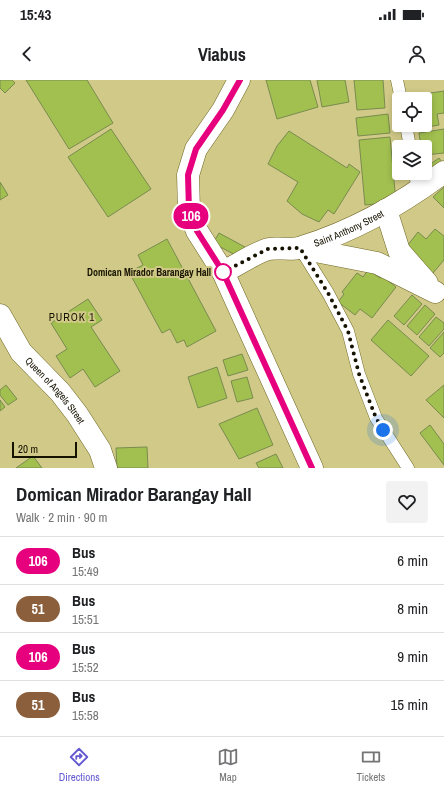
<!DOCTYPE html>
<meta charset="utf-8">
<style>
:root{--surface:#fff;--page:#f2f2f2;--text:#202124;--muted:#757577;--line:#e0e0e0;--accent:#6358d1}
body{margin:0;font-family:"Archivo Narrow",sans-serif;background:var(--page);color:var(--text);height:100vh;display:flex;flex-direction:column;font-size:15px;white-space:nowrap}
*{box-sizing:border-box;margin:0}
p{font-size:13px;color:var(--muted)}
.icon{flex:none;width:22px;height:22px;fill:none;stroke:currentColor;stroke-width:2;stroke-linecap:round;stroke-linejoin:round}
.map{position:relative;height:388px;overflow:hidden}
.sheet{display:flex;flex-direction:column;background:var(--surface);flex:1}
.sheet>*{flex:none}
.badge{padding:0 8px;border-radius:13px;font-size:14px;line-height:26px}
.fabs{position:absolute;left:392px;top:12px;display:grid;gap:8px}
.fabs a{display:grid;place-items:center;width:40px;height:40px;border-radius:4px;background:var(--surface);box-shadow:0 2px 6px #0003;font-size:20px}
.scale{position:absolute;left:12px;bottom:10px;width:65px;box-sizing:border-box;padding-left:4px;border:2px solid #161200;border-top:0;font-size:11px;line-height:14px;white-space:nowrap;color:#161200;-webkit-text-stroke:3px #d1c987;paint-order:stroke}
.you{position:absolute;width:20px;height:20px;margin:-10px;border:3px solid #fff;border-radius:50%;background:#1a73e8;box-shadow:0 0 0 6px #1a73e833}
.map>.badge{position:absolute;translate:-50% -50%;box-shadow:0 0 0 2px #fff}
.round{display:grid;place-items:center;flex:none;width:42px;height:42px;border-radius:4px;background:var(--page)}
.overview{display:flex;align-items:center;justify-content:space-between;height:68px;padding:0 16px}
h1{font-size:19px;font-weight:700;line-height:30px}
ul{padding:0;list-style:none}
li{display:flex;align-items:center;gap:12px;height:48px;padding:0 16px;border-top:1px solid var(--line)}
li div{flex:1}
li b{display:block;font-size:15px}
li em{font-style:normal}
li .badge{min-width:44px;font-weight:700;text-align:center}
.status{display:flex;justify-content:space-between;align-items:center;height:28px;padding:0 20px;background:var(--surface);direction:ltr}
.status svg{height:11px;fill:currentColor}
header{display:flex;justify-content:space-between;align-items:center;height:52px;padding:0 16px;background:var(--surface);font-size:18px;font-weight:700}
.dock{display:flex;justify-content:space-around;align-items:center;height:56px;border-top:1px solid var(--line);background:var(--surface);font-size:11px;color:var(--muted)}
.dock a{display:grid;justify-items:center;gap:2px}
.dock .on{color:var(--accent)}
.map>svg:first-child{display:block}
</style>
<div class="status"><b>15:43</b><svg viewBox="0 0 49 12"><path d="M0 12V9h3v3zM5 12V6h3v6zM10 12V3h3v9zM15 12V0h3v12zM26 1h20v11H26zM47 4h2v5h-2z"/></svg></div>
<header><svg class="icon" aria-label="back" viewBox="0 0 24 24"><path d="M15 5l-7 7 7 7"/></svg>Viabus<svg class="icon" aria-label="person" viewBox="0 0 24 24"><circle cx="12" cy="8" r="4"/><path d="M4 21q1-7 8-7t8 7"/></svg></header>
<div class="map">
<svg width="444" height="388" viewBox="0 0 444 388">
<rect width="100%" height="100%" fill="#d1c987"/>
<!-- building -->
<path fill="#a2c050" stroke="#798b4f" d="M0,0H12L15,3L5,13L0,8Z
M26,0H87L113,43L69,69Z
M266,0H310L318,27L277,39Z
M317,0H345L349,22L322,27Z
M354,0H383L385,28L357,30Z
M444,11V33L437,34L439,45L408,50L407,45H425V19H403V17Z
M388,34L390,53L358,56L356,38Z
M111,49L151,109L108,137L68,77Z
M444,49V73L425,75V67H421L419,53Z
M289,51L347,88L349,84L360,92L334,134L328,130L319,142L302,134L287,121L298,102L268,84L277,66Z
M390,57L396,122L365,125L359,60Z
M439,78L444,85L428,101L423,93H425V88Z
M0,102L8,115L0,120Z
M444,107V128L433,117Z
M435,149L444,156V180L433,193L404,170L418,152L426,159Z
M219,153L245,167L239,177L213,163Z
M167,159L216,251L187,267L184,260L177,263L170,249L162,253L129,192L143,185L138,175Z
M368,190L380,198L382,196L396,207L372,238L360,229L355,235L338,222L344,214L342,212L357,193L363,197Z
M412,215L422,224L404,245L394,236Z
M88,219L102,240L91,247L120,291L95,307L83,289L70,298L56,276L67,269L51,243Z
M425,225L435,234L417,255L407,246Z
M436,237L444,243V249L429,266L419,257Z
M388,240L429,276L411,296L371,260Z
M444,252V273L440,277L430,268Z
M242,274L248,290L228,296L223,280Z
M217,287L227,318L198,328L188,297Z
M247,297L253,318L237,322L231,301Z
M6,305L17,319L8,325L0,315V310Z
M444,305V338L426,320Z
M0,320L5,327L0,331Z
M257,328L273,365L239,379L219,344Z
M430,345L444,364V385L420,353Z
M147,367L148,388H117L116,368Z
M276,374L283,388H259L256,383Z
M33,376L42,388H16Z"/>
<g fill="none" stroke-linecap="round" stroke-linejoin="round">
<!-- lane casing -->
<g stroke="#6e6624" stroke-width="13">
<path id="lane" d="M397,0L401,19
M406,45L410,67
M415,93L418,111
M300,168L328,213L348,251L359,294L376,338L408,388"/>
</g>
<!-- street casing -->
<g stroke="#6e6624" stroke-width="23">
<g id="street">
<path d="M239,0L223,30L196,69L188,95L189,131L197,151L223,192L312,388"/>
<path d="M386,130L399,171L427,203"/>
<path d="M300,168L377,183L435,212"/>
<path id="s1" d="M223,192C234,187 258,171 269,169C280,167 292,171 302,167C354,151 400,125 444,92"/>
<path id="s2" d="M0,235L21,272L60,312L77,334L100,370L106,388"/>
</g>
</g>
<!-- lane -->
<use href="#lane" stroke="#fff" stroke-width="12"/>
<!-- street -->
<use href="#street" stroke="#fff" stroke-width="22"/>
</g>
<g fill="none" stroke-linecap="round" stroke-linejoin="round">
<!-- line casing -->
<g stroke="#fff" stroke-width="9">
<path id="line" d="M240,0L223,30L196,69L188,95L189,131L197,151L223,192L312,388"/>
</g>
<!-- line -->
<use href="#line" stroke="#e6007e" stroke-width="6"/>
<!-- walk -->
<path stroke="#161200" stroke-width="4" stroke-dasharray="0 7.2" d="M223,192L268,169L300,168L328,213L348,251L359,294L376,338L383,350"/>
</g>
<!-- markers -->
<circle fill="#fff" stroke="#e6007e" stroke-width="2" cx="223" cy="192" r="8"/>
<g text-anchor="middle" stroke-width="4" stroke-linejoin="round" paint-order="stroke">
<!-- street labels -->
<g font-size="10" fill="#161200" stroke="#d1c987">
<text dy="4" stroke="none"><textPath href="#s1" startOffset="135">Saint Anthony Street</textPath></text>
<text dy="4" stroke="none"><textPath href="#s2" startOffset="94">Queen of Angels Street</textPath></text>
</g>
<!-- stop labels -->
<g font-size="10" font-weight="bold" fill="#161200" stroke="#d1c987" text-anchor="end">
<text x="211" y="196">Domican Mirador Barangay Hall</text>
</g>
<!-- neighbourhood labels -->
<g font-size="11" letter-spacing="1" fill="#161200" stroke="#d1c987">
<text x="72" y="241">PUROK 1</text>
</g>
</g>
</svg>
<div class="fabs">
<a><svg class="icon" aria-label="locate" viewBox="0 0 24 24"><circle cx="12" cy="12" r="6"/><path d="M12 2v4M12 18v4M2 12h4M18 12h4"/></svg></a>
<a><svg class="icon" aria-label="layers" viewBox="0 0 24 24"><path d="M12 4l9 5-9 5-9-5zM3 14l9 5 9-5"/></svg></a>
</div>
<div class="scale">20 m</div>
<div class="you" style="left:383px;top:350px"></div>
<b class="badge" style="left:191px;top:136px;background:#e6007e;color:#fff">106</b>
</div>
<section class="sheet">
<div class="overview"><div><h1>Domican Mirador Barangay Hall</h1><p>Walk · 2 min · 90 m</p></div><a class="round"><svg class="icon" aria-label="heart" viewBox="0 0 24 24"><path d="M12 20l-8-8c-3-5 5-10 8-4 3-6 11-1 8 4z"/></svg></a></div>
<ul>
<li><span class="badge" style="background:#e6007e;color:#fff">106</span><div><b>Bus</b><p>15:49</p></div><em>6 min</em></li>
<li><span class="badge" style="background:#8b5e3c;color:#fff">51</span><div><b>Bus</b><p>15:51</p></div><em>8 min</em></li>
<li><span class="badge" style="background:#e6007e;color:#fff">106</span><div><b>Bus</b><p>15:52</p></div><em>9 min</em></li>
<li><span class="badge" style="background:#8b5e3c;color:#fff">51</span><div><b>Bus</b><p>15:58</p></div><em>15 min</em></li>
</ul>
</section>
<nav class="dock">
<a class="on"><svg class="icon" aria-label="directions" viewBox="0 0 24 24"><path d="M12 3l9 9-9 9-9-9zM9 14v-3h6M13 9l2 2-2 2"/></svg>Directions</a>
<a><svg class="icon" aria-label="map" viewBox="0 0 24 24"><path d="M3 6l6-2 6 2 6-2v14l-6 2-6-2-6 2zM9 4v14M15 6v14"/></svg>Map</a>
<a><svg class="icon" aria-label="tickets" viewBox="0 0 24 24"><path d="M3 7h18v10H3zM15 7v10"/></svg>Tickets</a>
</nav>
